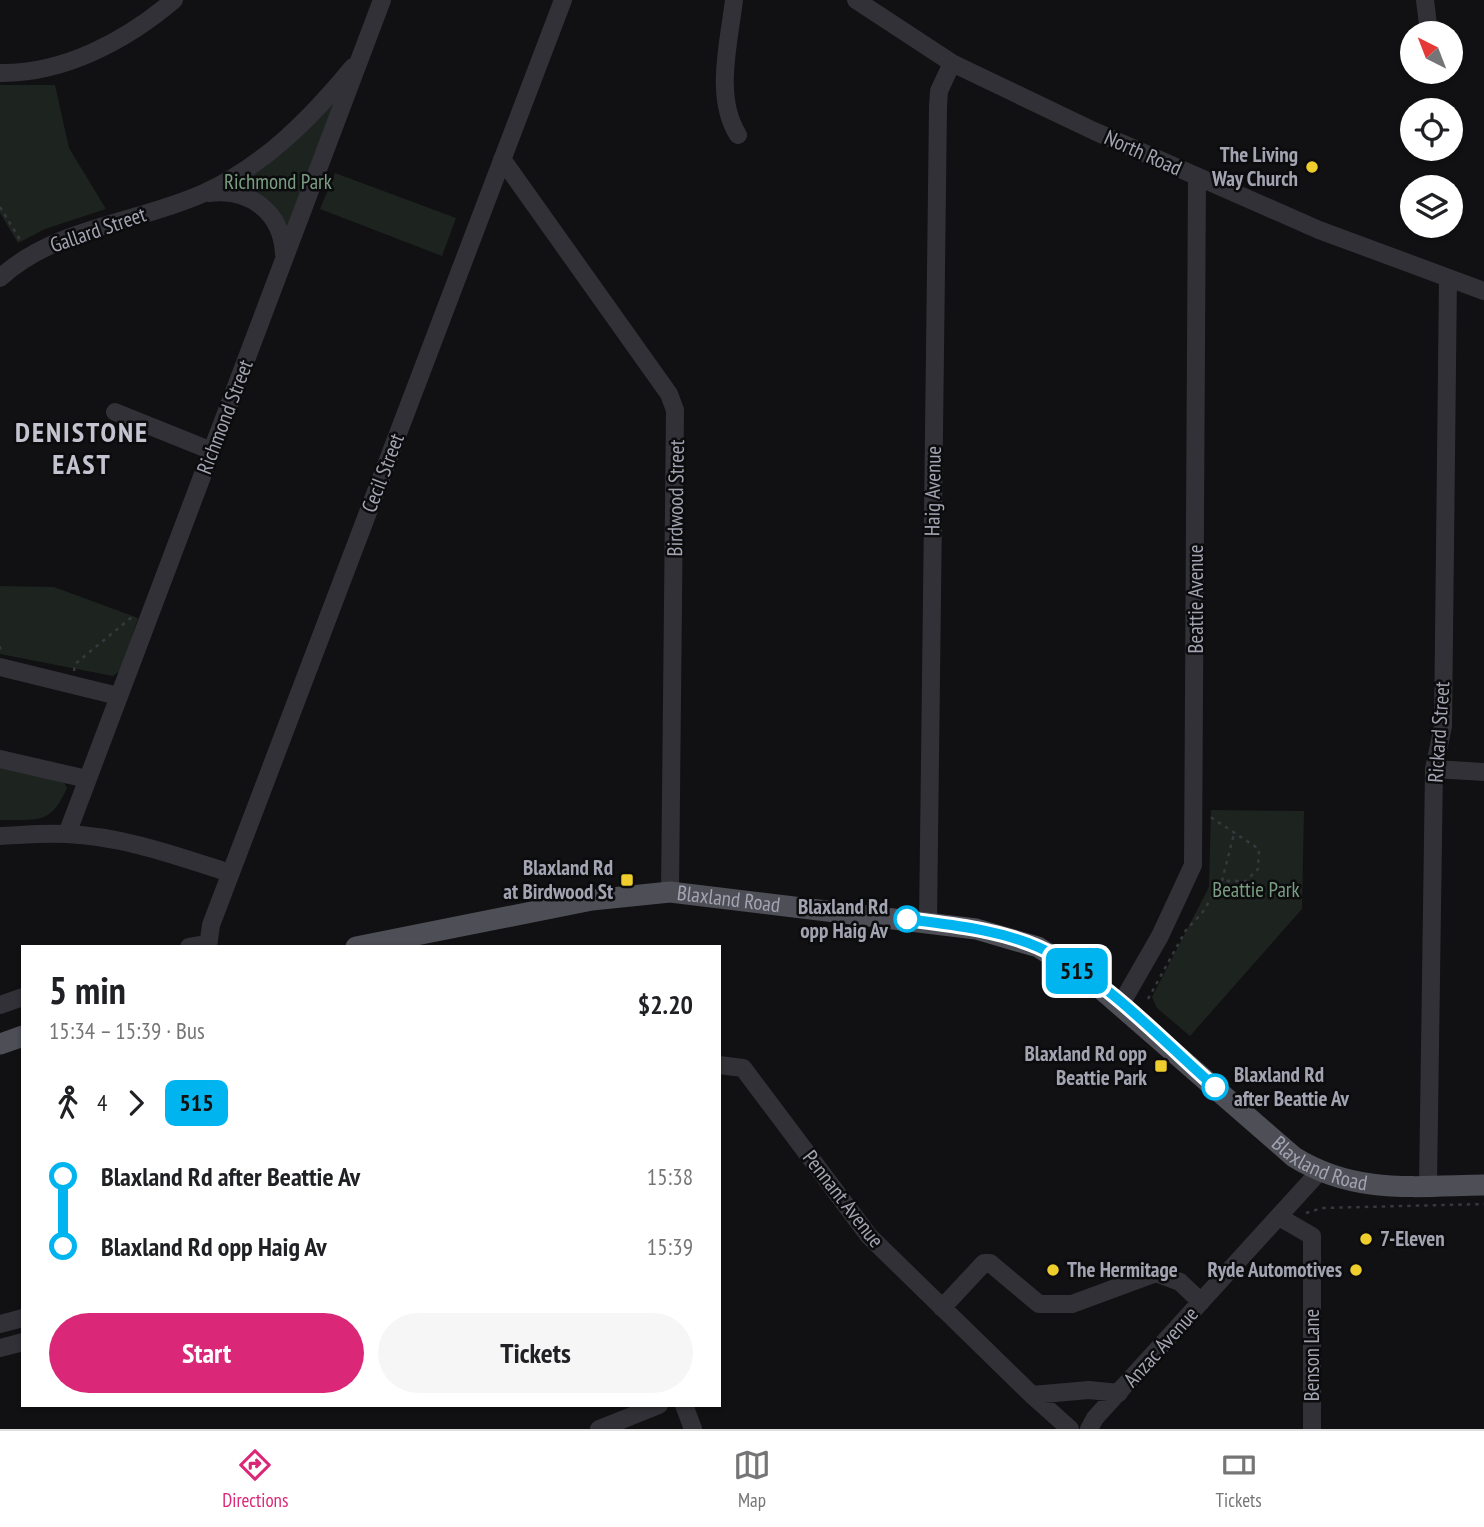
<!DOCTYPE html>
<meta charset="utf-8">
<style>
:root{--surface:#fff;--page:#f6f6f6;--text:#202124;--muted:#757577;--line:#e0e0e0;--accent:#db2777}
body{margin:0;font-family:"PT Sans Narrow",sans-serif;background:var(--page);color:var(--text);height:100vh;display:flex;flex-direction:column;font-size:26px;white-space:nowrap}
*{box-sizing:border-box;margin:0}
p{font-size:23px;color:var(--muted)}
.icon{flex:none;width:38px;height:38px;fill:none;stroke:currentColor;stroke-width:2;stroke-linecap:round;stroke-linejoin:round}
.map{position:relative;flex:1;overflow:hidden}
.sheet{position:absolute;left:21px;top:945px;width:700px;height:462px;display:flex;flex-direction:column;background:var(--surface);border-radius:0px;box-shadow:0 2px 5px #0004}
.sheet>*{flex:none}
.badge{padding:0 14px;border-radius:10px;font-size:24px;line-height:46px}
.needle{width:46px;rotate:318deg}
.buttons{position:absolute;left:1400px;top:21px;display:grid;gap:14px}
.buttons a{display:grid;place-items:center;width:63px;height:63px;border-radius:50%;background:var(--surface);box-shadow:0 2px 5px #0004;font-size:35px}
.map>.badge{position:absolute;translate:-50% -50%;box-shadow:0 0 0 4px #fff}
.legs{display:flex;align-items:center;gap:10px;height:77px;padding:0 28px;font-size:23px}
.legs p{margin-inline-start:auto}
.overview{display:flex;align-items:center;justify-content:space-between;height:119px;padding:0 28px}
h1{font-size:38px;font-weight:600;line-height:52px}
.primary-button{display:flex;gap:14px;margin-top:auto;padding:14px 28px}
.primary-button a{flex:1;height:80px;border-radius:42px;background:var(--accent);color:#fff;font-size:28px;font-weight:600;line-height:80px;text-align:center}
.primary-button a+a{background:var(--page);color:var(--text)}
ul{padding:0 28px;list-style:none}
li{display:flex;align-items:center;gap:24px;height:70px;font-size:26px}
li i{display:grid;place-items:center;width:10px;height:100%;margin:0 9px;background:currentColor}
li i::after{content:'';width:18px;height:18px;margin:-9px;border:5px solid;border-radius:50%;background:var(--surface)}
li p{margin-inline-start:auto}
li:first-child i{background:linear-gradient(#0000 50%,currentColor 0)}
li:last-child i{background:linear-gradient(currentColor 50%,#0000 0)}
.tab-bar{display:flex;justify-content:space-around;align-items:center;height:98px;border-top:2px solid var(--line);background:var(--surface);font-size:19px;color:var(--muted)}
.tab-bar a{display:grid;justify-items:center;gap:4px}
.tab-bar .active{color:var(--accent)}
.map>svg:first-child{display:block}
</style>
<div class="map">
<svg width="1484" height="1429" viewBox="0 0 1484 1429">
<rect width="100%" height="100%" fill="#111012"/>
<!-- green -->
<path fill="#1d241f" d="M0,85H55L69,148L106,209L45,229L18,243L0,213Z
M338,92L287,233L223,188Z
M335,173L456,218L442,256L320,209Z
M0,586L54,587L138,618L121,670L113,676L0,654Z
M0,765L61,776L67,788C50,826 38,819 0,820Z
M1211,810L1304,811L1302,909L1190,1036L1157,1008L1152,997L1209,887Z"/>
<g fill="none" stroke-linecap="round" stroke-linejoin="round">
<!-- path -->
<path stroke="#37383e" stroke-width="2.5" stroke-dasharray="3.5 5" stroke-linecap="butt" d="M0,207L22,243
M0,646V650
M74,671L75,664L132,617
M1222,881L1234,834
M1148,999L1186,930L1202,913L1222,881H1246L1258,869L1259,849L1209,816
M1306,1213L1322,1208L1484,1204"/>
<!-- minor -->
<path stroke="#313137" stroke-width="18" d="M734,0C729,43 714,97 738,135
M856,0L952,63L1094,131L1319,230L1484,291
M1425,0L1429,33
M0,73C64,74 127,40 174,0
M502,159L669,394L675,410L670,892
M209,193C251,188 282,213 284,254
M0,278C55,227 138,223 204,193C265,165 311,118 353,67
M115,412L212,451
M0,667L118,696
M0,759L87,779
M1434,769L1484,772
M67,834L382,0
M0,836C22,835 44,833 66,834C122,836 177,856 230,873
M928,922L938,107L939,91L952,63
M189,947L207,944
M208,947L211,925L563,0
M1121,1004L1160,936L1193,865L1197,176
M0,1005L23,997
M719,1065L743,1068L869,1236L1032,1395L1089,1390L1119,1393
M1428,1186L1434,769L1443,726L1448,278
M1279,1217L1312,1236V1429
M942,1308L984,1263H990L1039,1304H1072L1156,1273L1180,1282L1201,1302
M0,1324L23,1318
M0,1348L23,1342
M1032,1395L1070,1429
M684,1405L693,1429
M599,1429L659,1405
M1089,1429L1095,1418L1319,1172"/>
<!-- major -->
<g stroke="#4d4e56" stroke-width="21">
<path id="s1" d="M356,947L592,900L670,892L976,929L1038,947L1093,982L1294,1157C1355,1195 1416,1186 1484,1185"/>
<path d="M0,1044L23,1036"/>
</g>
</g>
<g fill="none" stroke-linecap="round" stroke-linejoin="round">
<!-- line-1 casing -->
<g stroke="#fff" stroke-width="16">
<path id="line-1" d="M907,919C950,925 997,929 1038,947C1105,977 1160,1039 1215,1087"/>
</g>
<!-- line-1 -->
<use href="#line-1" stroke="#00b5ef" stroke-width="10"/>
</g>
<!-- markers -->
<g fill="#efcd2c" stroke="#0c0b0d" stroke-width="2.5">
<circle cx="1312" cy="167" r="7"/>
<rect x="620" y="873" width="14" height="14" rx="3.5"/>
<rect x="1154" y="1059" width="14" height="14" rx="3.5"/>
<circle cx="1366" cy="1239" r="7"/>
<circle cx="1053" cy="1270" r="7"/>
<circle cx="1356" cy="1270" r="7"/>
</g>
<g fill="#fff" stroke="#00b5ef" stroke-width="3.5">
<circle cx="907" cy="919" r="12"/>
<circle cx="1215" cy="1087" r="12"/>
</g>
<g text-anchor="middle" stroke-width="5" stroke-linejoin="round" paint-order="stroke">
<!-- street labels -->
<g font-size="21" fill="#a2a4b2" stroke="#0c0b0d">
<text transform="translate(1143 153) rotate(24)" y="7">North Road</text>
<text transform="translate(98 230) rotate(-19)" y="7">Gallard Street</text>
<text transform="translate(225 417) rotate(-69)" y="7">Richmond Street</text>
<text transform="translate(383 473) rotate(-69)" y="7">Cecil Street</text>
<text transform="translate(933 491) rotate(-89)" y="7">Haig Avenue</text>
<text transform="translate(676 498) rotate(-89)" y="7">Birdwood Street</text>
<text transform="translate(1196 599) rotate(-90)" y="7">Beattie Avenue</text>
<text transform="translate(1439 732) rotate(-86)" y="7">Rickard Street</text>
<text dy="7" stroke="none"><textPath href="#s1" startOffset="378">Blaxland Road</textPath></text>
<text dy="7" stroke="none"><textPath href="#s1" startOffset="1050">Blaxland Road</textPath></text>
<text transform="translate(843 1199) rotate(52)" y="7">Pennant Avenue</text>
<text transform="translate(1161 1347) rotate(-48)" y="7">Anzac Avenue</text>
<text transform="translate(1312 1355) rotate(-90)" y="7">Benson Lane</text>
</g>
<!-- poi labels -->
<g font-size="21" font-weight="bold" fill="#a2a4b2" stroke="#0c0b0d" text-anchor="end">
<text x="1298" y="162">The Living<tspan x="1298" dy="24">Way Church</tspan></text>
<text x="613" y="875">Blaxland Rd<tspan x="613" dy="24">at Birdwood St</tspan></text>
<text x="1147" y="1061">Blaxland Rd opp<tspan x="1147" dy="24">Beattie Park</tspan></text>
<text x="1380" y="1246" text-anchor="start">7-Eleven</text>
<text x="1067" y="1277" text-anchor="start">The Hermitage</text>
<text x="1342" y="1277">Ryde Automotives</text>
</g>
<!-- park labels -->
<g font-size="21" fill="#799e81" stroke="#0c0b0d">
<text x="278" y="189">Richmond Park</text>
<text x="1256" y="897">Beattie Park</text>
</g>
<!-- stop labels -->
<g font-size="21" font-weight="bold" fill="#a2a4b2" stroke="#0c0b0d" text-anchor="end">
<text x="888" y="914">Blaxland Rd<tspan x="888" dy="24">opp Haig Av</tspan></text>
<text x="1234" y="1082" text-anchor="start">Blaxland Rd<tspan x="1234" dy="24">after Beattie Av</tspan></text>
</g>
<!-- district labels -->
<g font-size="28" font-weight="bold" letter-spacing="2" fill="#c3c4cf" stroke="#0c0b0d">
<text x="82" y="442">DENISTONE<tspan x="82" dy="32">EAST</tspan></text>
</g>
</g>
</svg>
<div class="buttons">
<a><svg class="needle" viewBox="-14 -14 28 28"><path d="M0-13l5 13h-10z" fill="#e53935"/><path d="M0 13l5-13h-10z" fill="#757577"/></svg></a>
<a><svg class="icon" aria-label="locate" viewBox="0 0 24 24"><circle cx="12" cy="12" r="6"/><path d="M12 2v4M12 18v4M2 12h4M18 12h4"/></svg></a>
<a><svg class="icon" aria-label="layers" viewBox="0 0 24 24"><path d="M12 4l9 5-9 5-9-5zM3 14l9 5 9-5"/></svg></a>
</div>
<b class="badge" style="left:1077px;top:971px;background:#00b5ef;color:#111">515</b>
<section class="sheet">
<div class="overview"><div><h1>5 min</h1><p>15:34 – 15:39 · Bus</p></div><b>$2.20</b></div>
<div class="legs"><svg class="icon" aria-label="walk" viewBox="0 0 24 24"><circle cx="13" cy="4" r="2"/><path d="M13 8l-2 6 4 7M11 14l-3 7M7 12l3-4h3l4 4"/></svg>4<svg class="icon" aria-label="forward" viewBox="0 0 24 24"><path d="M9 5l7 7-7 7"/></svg><b class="badge" style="background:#00b5ef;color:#111">515</b></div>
<ul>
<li><i style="color:#00b5ef"></i><b>Blaxland Rd after Beattie Av</b><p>15:38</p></li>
<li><i style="color:#00b5ef"></i><b>Blaxland Rd opp Haig Av</b><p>15:39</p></li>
</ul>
<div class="primary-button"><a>Start</a><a>Tickets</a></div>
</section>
</div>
<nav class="tab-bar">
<a class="active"><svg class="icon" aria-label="directions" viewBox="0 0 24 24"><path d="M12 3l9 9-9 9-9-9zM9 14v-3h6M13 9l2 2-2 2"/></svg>Directions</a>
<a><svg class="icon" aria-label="map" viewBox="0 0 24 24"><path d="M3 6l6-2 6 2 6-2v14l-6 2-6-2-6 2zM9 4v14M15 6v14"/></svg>Map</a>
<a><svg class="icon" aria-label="tickets" viewBox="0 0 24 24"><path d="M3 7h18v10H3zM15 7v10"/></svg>Tickets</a>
</nav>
